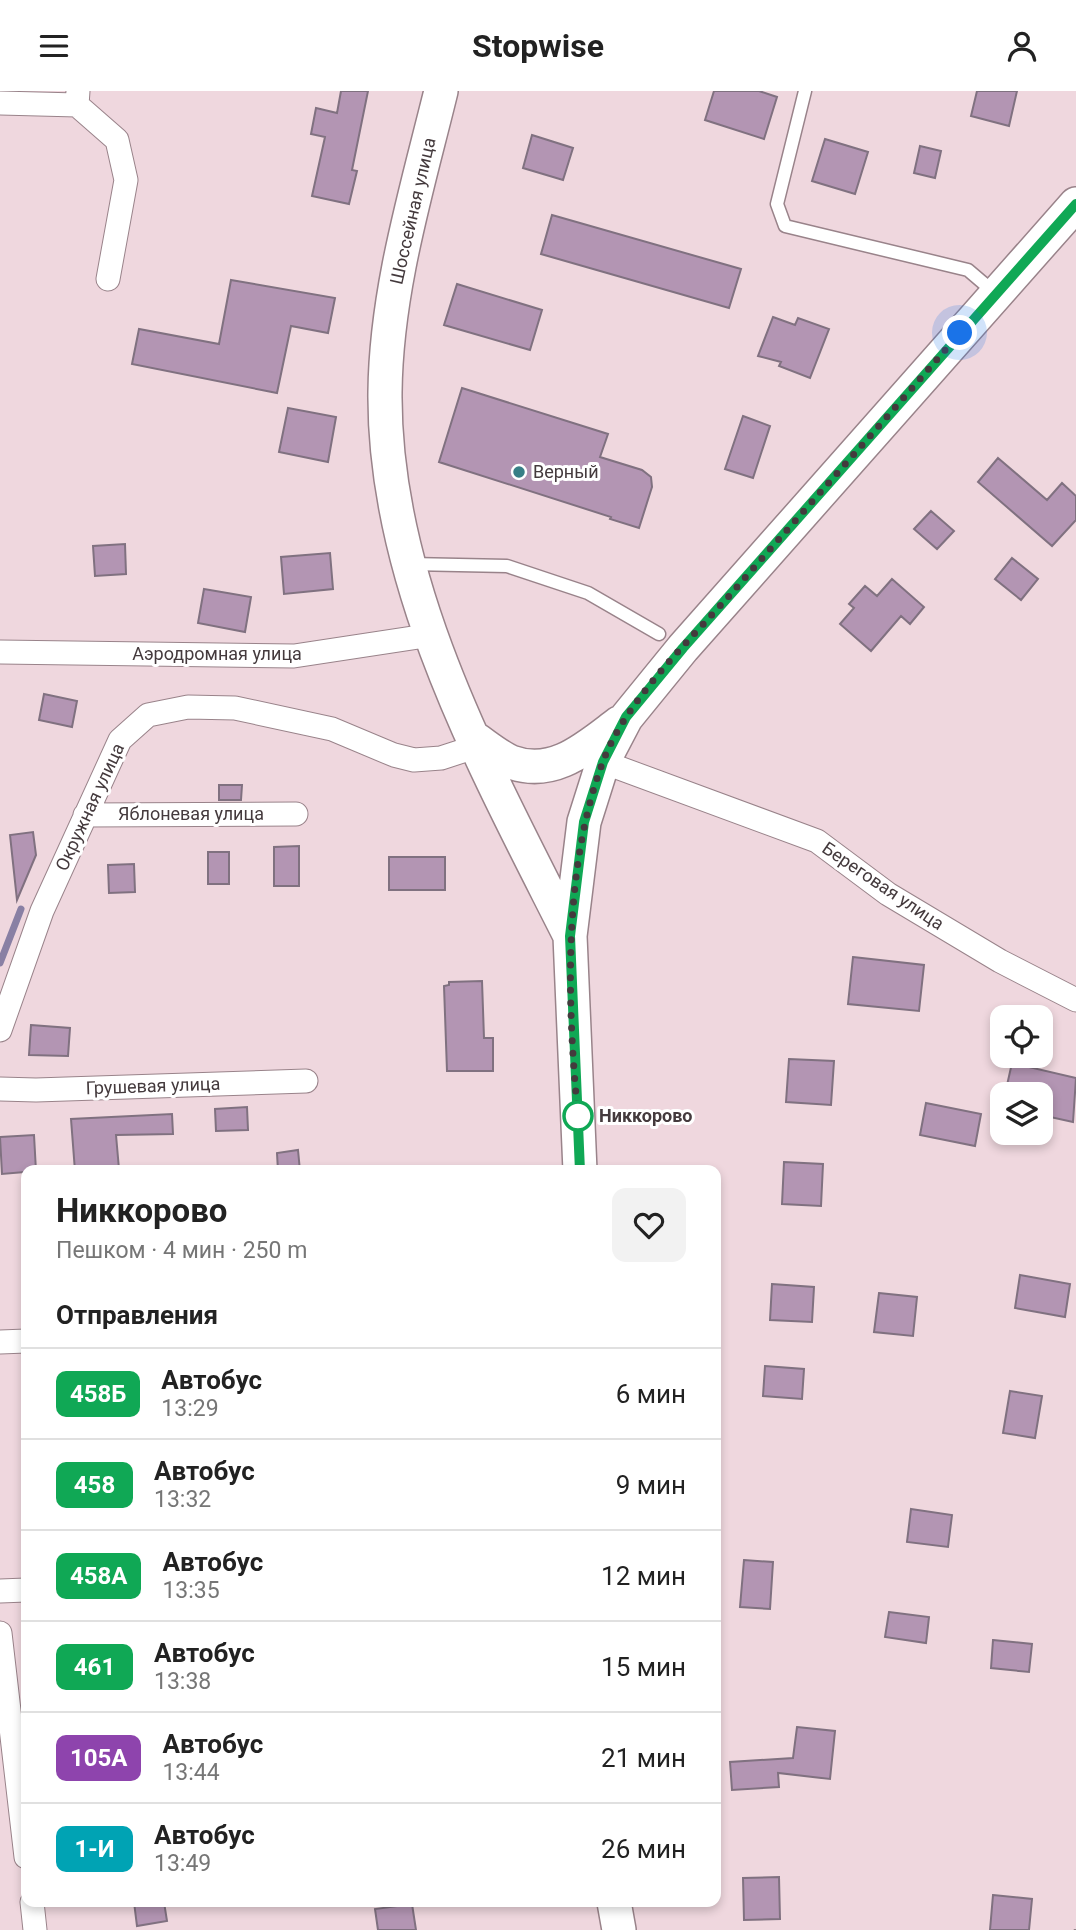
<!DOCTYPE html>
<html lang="ru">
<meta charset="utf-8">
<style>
:root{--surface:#fff;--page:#f2f2f2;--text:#222;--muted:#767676;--line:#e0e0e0}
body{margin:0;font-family:Roboto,sans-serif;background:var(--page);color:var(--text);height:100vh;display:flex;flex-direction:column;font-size:26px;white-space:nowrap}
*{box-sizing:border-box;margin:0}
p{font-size:23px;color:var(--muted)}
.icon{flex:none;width:38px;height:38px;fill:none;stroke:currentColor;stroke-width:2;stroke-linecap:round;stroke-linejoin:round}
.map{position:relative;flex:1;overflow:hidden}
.details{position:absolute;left:21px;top:1074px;width:700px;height:742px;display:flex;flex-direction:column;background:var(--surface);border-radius:14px;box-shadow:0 4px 10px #0003}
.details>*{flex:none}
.badge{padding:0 14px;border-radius:10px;font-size:24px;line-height:46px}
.buttons{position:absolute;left:990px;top:914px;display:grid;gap:14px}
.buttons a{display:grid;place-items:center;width:63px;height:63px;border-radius:14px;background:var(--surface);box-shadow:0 4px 10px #0003;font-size:35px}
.you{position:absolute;width:35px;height:35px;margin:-18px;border:5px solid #fff;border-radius:50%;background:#1a73e8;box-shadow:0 0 0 10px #1a73e833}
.map>.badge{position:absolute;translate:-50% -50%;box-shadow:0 0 0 4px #fff}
h2{padding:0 35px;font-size:26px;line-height:63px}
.round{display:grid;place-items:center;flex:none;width:74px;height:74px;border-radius:14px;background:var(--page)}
.headline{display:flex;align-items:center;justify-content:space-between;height:119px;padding:0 35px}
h1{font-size:33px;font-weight:700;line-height:52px}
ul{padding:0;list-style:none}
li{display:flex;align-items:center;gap:21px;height:91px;padding:0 35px;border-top:2px solid var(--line)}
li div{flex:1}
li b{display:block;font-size:26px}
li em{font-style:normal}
li .badge{min-width:77px;font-weight:700;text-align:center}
header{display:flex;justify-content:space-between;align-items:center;height:91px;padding:0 35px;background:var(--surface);font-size:32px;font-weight:700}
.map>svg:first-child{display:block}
</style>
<header><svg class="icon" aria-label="menu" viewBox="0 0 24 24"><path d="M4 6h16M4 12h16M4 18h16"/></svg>Stopwise<svg class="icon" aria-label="person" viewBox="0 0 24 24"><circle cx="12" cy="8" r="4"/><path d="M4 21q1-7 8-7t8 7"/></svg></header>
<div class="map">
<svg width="1076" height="1839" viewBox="0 0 1076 1839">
<rect width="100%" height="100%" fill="#efd7de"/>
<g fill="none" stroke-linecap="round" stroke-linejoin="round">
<!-- stream -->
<path stroke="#8980a4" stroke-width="7" d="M0,872L21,818"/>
</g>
<!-- building -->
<path fill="#b395b3" stroke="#807180" stroke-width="2" d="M341,0H368L352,79L357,80L349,113L312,105L325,46L311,43L316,17L337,22Z
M714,0H759L777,6L764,48L705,29Z
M977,0H1017L1009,35L971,25Z
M532,44L573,57L563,89L523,77Z
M825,48L868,61L855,103L812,90Z
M920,55L941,60L935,87L914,82Z
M552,124L741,178L729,217L541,163Z
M231,189L335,207L328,242L291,235L277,302L132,273L139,238L219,253Z
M457,193L542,219L530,259L444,234Z
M773,226L795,234L798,227L829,238L810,287L779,275L781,271L758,265Z
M462,297L608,343L600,366L642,379L651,386L652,396L639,437L610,428L611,426L439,371Z
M288,317L336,326L328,371L279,361Z
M743,325L770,335L753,387L725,378Z
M998,367L1047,409L1062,392L1076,405V429L1052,455L978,391Z
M931,420L954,440L937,458L914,438Z
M125,453L126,483L95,485L93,455Z
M330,462L333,498L284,503L281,466Z
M1012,467L1038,488L1021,509L995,488Z
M892,488L924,516L910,533L901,525L871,560L840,533L854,517L849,513L865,495L877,505Z
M204,498L251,506L245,541L198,532Z
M44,603L77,610L72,636L39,629Z
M219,694H242L241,709H219Z
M33,741L36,764L17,809L10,744Z
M299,755V795H274V756Z
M208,761H229V793H208Z
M389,766H445V799H389Z
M134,773L135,801L109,802L108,774Z
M853,866L924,874L919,920L848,913Z
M482,890L484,947H493V980H447L444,895L449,894V891Z
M31,934L70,937L68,965L29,964Z
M789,968L834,970L831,1014L786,1011Z
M1012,972L1076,987L1073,1031L1041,1024V1003H1005Z
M926,1012L981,1023L975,1055L920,1044Z
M247,1016L248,1039L216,1040L215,1018Z
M172,1023L173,1043L116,1044L119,1078L75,1080L71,1028Z
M34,1044L36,1080L2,1083L0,1046Z
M298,1059L300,1080H278L277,1062Z
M784,1071L823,1073L821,1115L782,1113Z
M1020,1184L1070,1193L1065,1226L1015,1217Z
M772,1193L814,1196L812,1231L770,1229Z
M879,1202L917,1206L913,1245L874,1241Z
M765,1275L804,1278L802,1308L763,1305Z
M1010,1300L1042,1305L1035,1347L1003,1342Z
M911,1418L952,1424L948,1456L907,1451Z
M744,1469L773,1471L770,1518L740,1516Z
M889,1521L929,1526L926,1552L885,1546Z
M993,1549L1032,1553L1029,1581L991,1577Z
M797,1636L835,1640L830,1688L778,1682L779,1696L732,1699L730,1671L793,1667Z
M779,1786L780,1828L744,1829L743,1787Z
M993,1804L1032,1808L1029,1839H990Z
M134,1811H164L167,1830L137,1835Z
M412,1813L416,1839H378L375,1818Z"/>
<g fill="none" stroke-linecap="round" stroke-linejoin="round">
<!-- lane casing -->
<g stroke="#99838a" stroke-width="15">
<path id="lane" d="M805,0L777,113L785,135L968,179L995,202
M410,473L507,475L588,502L659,543"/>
</g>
<!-- street casing -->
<g stroke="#99838a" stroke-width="25">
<path id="street" d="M78,0L77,14L117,49L126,89L108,188
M0,12L77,14
M0,561L294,565L432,544
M603,671L817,750L888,803L1000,870L1076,909
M85,724L296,723
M0,939L42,820L120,649L148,624L188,616L235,617L332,638L394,664L414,669L441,667L478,655
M0,998L36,999L306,990
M0,1251L26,1250
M0,1500L26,1499
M0,1542L26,1766
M32,1811L35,1839"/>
</g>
<!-- secondary casing -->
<g stroke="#99838a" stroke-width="36">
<path id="secondary" d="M441,0C417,98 386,199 385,301C383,493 486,678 570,845
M474,647C486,655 499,666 511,671C554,687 587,656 619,632
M580,1080L570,845L584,731L603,671L626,627L683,557L1076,113
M614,1811L619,1839"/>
</g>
<!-- path -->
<path stroke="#928287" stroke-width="4.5" stroke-dasharray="2 5" stroke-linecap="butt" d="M1076,1839V1838"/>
<!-- lane -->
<use href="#lane" stroke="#fff" stroke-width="12"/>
<!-- street -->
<use href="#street" stroke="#fff" stroke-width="23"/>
<!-- secondary -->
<use href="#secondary" stroke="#fff" stroke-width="33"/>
</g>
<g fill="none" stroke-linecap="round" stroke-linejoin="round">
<!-- line casing -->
<g stroke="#fff" stroke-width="16">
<path id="line" d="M580,1080L570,845L584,731L603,671L626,626L683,557L1076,113"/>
</g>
<!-- line -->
<use href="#line" stroke="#10a855" stroke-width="10"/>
<!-- walk -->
<path stroke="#443a3d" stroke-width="7" stroke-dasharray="0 12.6" d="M578,1025C567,913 563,780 602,673C624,612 686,553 729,505C806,417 884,330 960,242"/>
</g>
<!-- markers -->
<circle fill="#377f86" stroke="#fff" stroke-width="2.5" cx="519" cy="381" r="7"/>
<circle fill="#fff" stroke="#10a855" stroke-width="3.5" cx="578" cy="1025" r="14"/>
<g text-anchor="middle" stroke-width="6" stroke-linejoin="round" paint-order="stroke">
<!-- street labels -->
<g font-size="18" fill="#443a3d" stroke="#fff">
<text transform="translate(413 120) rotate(-77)" y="6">Шоссейная улица</text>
<text x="217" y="569">Аэродромная улица</text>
<text transform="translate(90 716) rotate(-65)" y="6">Окружная улица</text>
<text x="191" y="729">Яблоневая улица</text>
<text transform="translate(883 795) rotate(34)" y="6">Береговая улица</text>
<text transform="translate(153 995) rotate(-2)" y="6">Грушевая улица</text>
</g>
<!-- poi labels -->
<g font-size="18" fill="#443a3d" stroke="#fff" text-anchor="start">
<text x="533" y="387">Верный</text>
</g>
<!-- stop labels -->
<g font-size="18" font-weight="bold" fill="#443a3d" stroke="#fff" text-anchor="start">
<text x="599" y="1031">Никкорово</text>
</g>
</g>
</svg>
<div class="buttons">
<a><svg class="icon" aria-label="locate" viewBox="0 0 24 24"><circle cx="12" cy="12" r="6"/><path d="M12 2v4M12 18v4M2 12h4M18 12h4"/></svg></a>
<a><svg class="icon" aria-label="layers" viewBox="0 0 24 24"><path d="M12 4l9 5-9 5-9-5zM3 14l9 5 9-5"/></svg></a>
</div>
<div class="you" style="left:960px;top:242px"></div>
<section class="details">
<div class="headline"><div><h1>Никкорово</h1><p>Пешком · 4 мин · 250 m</p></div><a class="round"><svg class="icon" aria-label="heart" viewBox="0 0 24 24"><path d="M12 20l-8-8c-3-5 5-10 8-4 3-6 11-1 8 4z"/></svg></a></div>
<h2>Отправления</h2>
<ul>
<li><span class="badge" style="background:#10a855;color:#fff">458Б</span><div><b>Автобус</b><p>13:29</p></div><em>6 мин</em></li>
<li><span class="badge" style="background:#10a855;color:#fff">458</span><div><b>Автобус</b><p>13:32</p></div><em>9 мин</em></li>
<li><span class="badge" style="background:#10a855;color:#fff">458А</span><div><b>Автобус</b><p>13:35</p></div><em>12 мин</em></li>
<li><span class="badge" style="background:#10a855;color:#fff">461</span><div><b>Автобус</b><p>13:38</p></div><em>15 мин</em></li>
<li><span class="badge" style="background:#8e44ad;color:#fff">105А</span><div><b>Автобус</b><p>13:44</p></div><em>21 мин</em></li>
<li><span class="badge" style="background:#00a3b4;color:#fff">1-И</span><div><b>Автобус</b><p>13:49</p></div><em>26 мин</em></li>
</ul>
</section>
</div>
